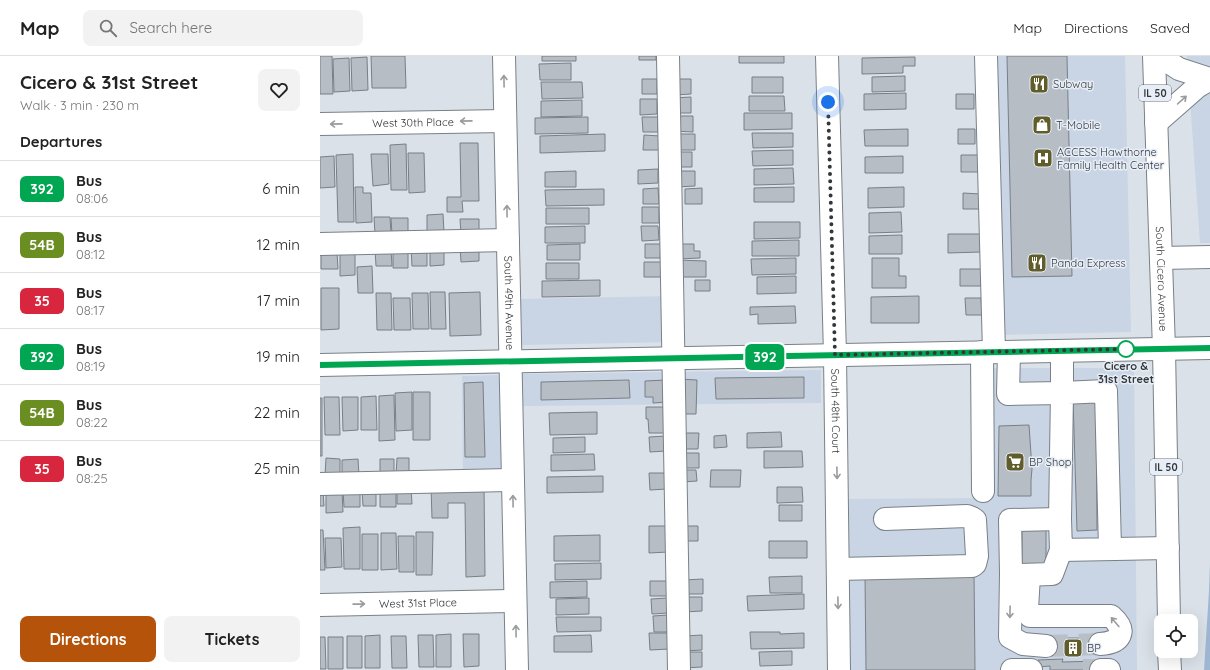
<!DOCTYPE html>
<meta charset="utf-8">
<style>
:root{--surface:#fff;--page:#f2f2f2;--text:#222;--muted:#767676;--line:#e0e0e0;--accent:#b45309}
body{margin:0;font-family:Quicksand,sans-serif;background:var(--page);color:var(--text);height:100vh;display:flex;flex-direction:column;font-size:15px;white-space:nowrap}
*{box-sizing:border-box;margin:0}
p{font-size:13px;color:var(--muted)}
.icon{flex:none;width:22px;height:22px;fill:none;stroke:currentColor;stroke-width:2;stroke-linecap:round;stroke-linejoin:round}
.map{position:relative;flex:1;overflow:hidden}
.drawer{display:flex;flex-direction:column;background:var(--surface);width:320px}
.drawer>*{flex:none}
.badge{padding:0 8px;border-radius:6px;font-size:14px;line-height:26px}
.tools{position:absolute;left:834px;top:558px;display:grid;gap:8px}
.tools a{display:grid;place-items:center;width:44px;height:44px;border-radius:8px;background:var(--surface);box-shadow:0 4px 16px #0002;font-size:20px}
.you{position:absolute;width:20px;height:20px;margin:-10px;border:3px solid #fff;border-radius:50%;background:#1a73e8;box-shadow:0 0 0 6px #1a73e833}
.map>.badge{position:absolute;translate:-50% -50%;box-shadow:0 0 0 2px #fff}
h2{padding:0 20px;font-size:15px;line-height:36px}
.round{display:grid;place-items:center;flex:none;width:42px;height:42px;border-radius:8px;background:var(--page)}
.overview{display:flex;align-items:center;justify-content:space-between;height:68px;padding:0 20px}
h1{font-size:19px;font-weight:700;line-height:30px}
.action{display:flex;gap:8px;margin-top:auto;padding:8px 20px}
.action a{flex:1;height:46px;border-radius:8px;background:var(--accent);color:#fff;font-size:16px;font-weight:700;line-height:46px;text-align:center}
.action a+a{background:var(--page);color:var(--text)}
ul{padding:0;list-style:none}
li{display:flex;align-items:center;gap:12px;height:56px;padding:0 20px;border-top:1px solid var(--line)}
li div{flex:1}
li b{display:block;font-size:15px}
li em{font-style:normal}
li .badge{min-width:44px;font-weight:700;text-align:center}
header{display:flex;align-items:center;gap:24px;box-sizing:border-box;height:56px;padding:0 20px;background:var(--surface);border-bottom:1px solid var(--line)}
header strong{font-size:19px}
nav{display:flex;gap:22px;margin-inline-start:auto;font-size:14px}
.search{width:280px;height:36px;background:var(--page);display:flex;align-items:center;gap:10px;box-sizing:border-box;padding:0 14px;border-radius:8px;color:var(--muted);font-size:15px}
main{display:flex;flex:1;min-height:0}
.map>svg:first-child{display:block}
</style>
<header>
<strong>Map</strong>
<div class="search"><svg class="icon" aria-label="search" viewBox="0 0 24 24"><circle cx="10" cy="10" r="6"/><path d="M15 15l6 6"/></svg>Search here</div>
<nav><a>Map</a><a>Directions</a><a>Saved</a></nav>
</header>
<main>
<section class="drawer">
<div class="overview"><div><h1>Cicero &amp; 31st Street</h1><p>Walk · 3 min · 230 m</p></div><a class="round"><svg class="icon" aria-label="heart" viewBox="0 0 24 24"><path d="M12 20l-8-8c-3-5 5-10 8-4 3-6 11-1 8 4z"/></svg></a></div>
<h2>Departures</h2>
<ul>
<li><span class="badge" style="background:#00a651;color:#fff">392</span><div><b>Bus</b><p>08:06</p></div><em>6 min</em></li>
<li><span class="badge" style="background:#6b8e23;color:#fff">54B</span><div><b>Bus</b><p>08:12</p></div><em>12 min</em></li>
<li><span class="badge" style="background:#d7263d;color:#fff">35</span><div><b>Bus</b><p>08:17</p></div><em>17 min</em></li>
<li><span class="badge" style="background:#00a651;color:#fff">392</span><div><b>Bus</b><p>08:19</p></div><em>19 min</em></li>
<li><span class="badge" style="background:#6b8e23;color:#fff">54B</span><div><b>Bus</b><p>08:22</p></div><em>22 min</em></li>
<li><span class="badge" style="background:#d7263d;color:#fff">35</span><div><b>Bus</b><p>08:25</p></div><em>25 min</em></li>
</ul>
<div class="action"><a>Directions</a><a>Tickets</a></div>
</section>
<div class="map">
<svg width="890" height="614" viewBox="0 0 890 614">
<rect width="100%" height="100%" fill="#dae1e9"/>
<!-- built -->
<path fill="#c9d5e4" d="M666,0H805L811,276L673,279Z
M867,0H890V187H880Z
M352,240L353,286L202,289L201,243Z
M662,312H814L817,614H528L527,443L663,442Z
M501,314V347L202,350V318Z
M180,319L181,424L143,425L142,320Z"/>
<!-- green -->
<path fill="#9fb7d5" d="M890,507V614H884L889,535Z"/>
<!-- building -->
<path fill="#b6bdc5" stroke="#797f87" d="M0,0H12L13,38H0Z
M51,0H85L86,32H52Z
M222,0H256V5H222Z
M319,0H336V4H319Z
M419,0H464V7H419Z
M687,0H747L752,220L692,221Z
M47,1L48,34L32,35L31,2Z
M595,1V10H583V17L542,18V2Z
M29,2L30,35L14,36L13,3Z
M251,7V24H220L219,8Z
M585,20V35L552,36V21Z
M432,21H463V37H432Z
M322,23H337V38H322Z
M354,23H371V38L354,39Z
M221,26H262L263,42L222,43Z
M586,37V53L544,54V38Z
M636,38H654V53H636Z
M429,40H464L465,55H429Z
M371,41V57H353V42Z
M320,43H337V58L320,59Z
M262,44V60L221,61V45Z
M424,57H472V73L424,74Z
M353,60H373V76L353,75Z
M268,61V77L215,78V62Z
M322,61H338V76H323Z
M588,73V90H545L544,74Z
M638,73H655V88H638Z
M432,77H473V91L433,92Z
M285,78V95L220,97V80Z
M355,78H375V94H355Z
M324,79L340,80V94H323Z
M140,87H158L159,145H142L143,156H127V141H141Z
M86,88L87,134H71L70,89Z
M473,94V109L433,110L432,95Z
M356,96H372V111H356Z
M88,97H104L105,136L89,137Z
M33,98L34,166H18L16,99Z
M51,98H68L69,128L53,130Z
M641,99H659V116H641Z
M14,100L15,131L0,132V101Z
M583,100V117H545V101Z
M473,112L474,128L434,129V113Z
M338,113V127L318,128V114Z
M256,115V131H225V116Z
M356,115H375V130L356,131Z
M35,131H43V137H51L52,166L36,167Z
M474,131V146H434V132Z
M584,131V151L548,152V132Z
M338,132L339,148H323V133Z
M382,132V148H365V133Z
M284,133V149L226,150L225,134Z
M643,137L661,138L660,153H643Z
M322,151H339V167H322Z
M226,152H269V168H226Z
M581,156L582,176L549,177V157Z
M123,158L124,176H107V159Z
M54,161H70L71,177L55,178Z
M71,162H88V178L72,179Z
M140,163H159V178H141Z
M434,166H480V182L434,183Z
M265,170V187H225V171Z
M321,170H338L339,184L322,185Z
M628,178H661V196L628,197Z
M582,179V198H549V180Z
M479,184V200H432V185Z
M260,188V204H227V189Z
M325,188H341L340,202H325Z
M357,188H374V195H380V202L357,203Z
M159,189V205L141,206L140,190Z
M73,191H88V212H73Z
M91,191H107V210H92Z
M124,192V209L110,210V193Z
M55,193H71L72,210H56Z
M20,195H35V219L20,220Z
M1,196H17L18,213H1Z
M476,202V218L432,219L431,203Z
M552,202H579V220H586V232H552Z
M357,204L386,205V221H357Z
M324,206H341V221H324Z
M226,207H259V223H226Z
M52,210L53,237H38L37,211Z
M640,213H661V230H640Z
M476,220V237L437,238V221Z
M280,224V240L222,241V225Z
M375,224H390V235H375Z
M1,232H19V273L1,274Z
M110,236H125L126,273H111Z
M160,236L161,279L130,280L129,237Z
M56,237H71L72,274H57Z
M92,237H108L109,273H93Z
M599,240V267H551V241Z
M73,242H90L91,274H74Z
M645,242H661L662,259H646Z
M475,250L476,267L438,268V258L430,259V251Z
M484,321V342L396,343L395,322Z
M359,323L377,324L376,358H358Z
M309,324L310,342L221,344V326Z
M346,324L347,346L333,347V341H325V325Z
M163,326L165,401H145L144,327Z
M92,336V374L76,375L75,337Z
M93,336H110V384H93Z
M74,339L75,384L59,385V340Z
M56,340L57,374H41V341Z
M4,341H19L20,379H5Z
M22,341H38V374L23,375Z
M753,341H776L777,474L757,475Z
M0,342H2V400H0Z
M326,351H346L347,377H329L328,363H326Z
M277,356V378L230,379L229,357Z
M709,369L712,413L711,424V440H678L679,370Z
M461,376L462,391L427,392V377Z
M363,377H379L378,393H362Z
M406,379L407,391L394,392V380Z
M346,380V395L330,396L329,381Z
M265,381V396L233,397V382Z
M444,395H482L483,411L444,412Z
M362,397H379V412H362Z
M274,398L275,414L231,415V399Z
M6,402L20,403V421L5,420Z
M77,402H89V419H76Z
M38,403L39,420L22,421V404Z
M60,403H74V420H60Z
M360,414H376L377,425L361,426Z
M391,414H421L420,431H390Z
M329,417H347V433L330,434Z
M283,420V436L227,437V421Z
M164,430L165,520L146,521L145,447H128V462H112L111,431Z
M457,431H482L483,446L457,447Z
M91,432L92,448H77V433Z
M60,433H76V451H60Z
M0,434H3L4,450H0Z
M6,434H22L23,456L6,457Z
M23,434H40V451H24Z
M42,434H56V450H43Z
M459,449H482V465H459Z
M329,470H347L348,496L329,497Z
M363,470H378V485H362Z
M40,471V513H24L23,472Z
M726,473V513H702V474Z
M0,474H3L5,514H0Z
M96,476H113L112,519H96Z
M61,477H76L77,513L61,514Z
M42,478H58V514H42Z
M280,479V505H234V480Z
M78,480H94V516H79Z
M5,482H21L22,511L6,512Z
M449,485H487V502H449Z
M281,507V523L235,524V508Z
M654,518L655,614H546L545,519Z
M482,520V537H450L449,521Z
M383,523V538H364V524Z
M267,525V541L230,542V526Z
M330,525H347L348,540H330Z
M484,538V553L428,555L427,540Z
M364,541H382V555L364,556Z
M269,542V558L236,559V543Z
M347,542L348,557L332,558L331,543Z
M348,559V576H334L333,560Z
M236,561H281V575L237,576Z
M430,576H460V578L484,577V592L431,593Z
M329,577H349V593L330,594Z
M131,578V611H116V579Z
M143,578H159V610L144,611Z
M60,579V612H45V580Z
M98,579H113L114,611H99Z
M271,579L272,596H234V580Z
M382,579V594L365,595V580Z
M27,580H42V612H27Z
M71,580H86L87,612H72Z
M0,581H5L6,613H0Z
M8,581H23V613H8Z
M726,582H780V594H768V598H726Z
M472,595V609L440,610L439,596Z
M365,596H382V611L365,612Z
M743,603L742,606L781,605V614H730V610L718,611V604Z"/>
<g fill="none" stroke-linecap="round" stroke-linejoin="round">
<!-- minor-tunnel -->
<path stroke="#b9bfc6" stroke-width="22" stroke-dasharray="22 11" stroke-linecap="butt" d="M726,590L780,588
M763,614H781"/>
<!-- minor casing -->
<g stroke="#798088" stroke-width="24">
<g id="minor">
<path id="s1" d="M184,0L197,614"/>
<path d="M348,0L359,614"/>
<path id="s2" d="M507,0L515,299L519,614"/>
<path d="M666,0L674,296"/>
<path d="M839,0L859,13L890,23"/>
<path d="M836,67L877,31L890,23"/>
<path id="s3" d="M0,68L185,65"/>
<path d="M0,188L188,184"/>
<path d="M841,202L890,201"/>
<path d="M662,296L663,435"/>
<path d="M689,296L688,338L742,337V295"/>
<path d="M0,428L193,424"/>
<path d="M740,463L690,464L691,517L700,519L732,518L741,494"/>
<path d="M790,493L786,335L742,337L740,463L741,494L848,492"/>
<path d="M518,513L652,510L655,508L657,500L655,464L652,462L647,460L565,463"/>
<path d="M691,517L690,581L703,588L726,590"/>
<path d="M709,519L707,553L710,560H791C808,575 801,587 780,588"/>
<path id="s4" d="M0,549L195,545"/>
<path d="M692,614H711"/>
<path d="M781,614H789"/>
</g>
</g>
<!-- major casing -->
<g stroke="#798088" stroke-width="24">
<g id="major">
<path id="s5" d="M834,0L844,293L849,565"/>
<path d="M0,309L890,292"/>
<path d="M849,595L850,614"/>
</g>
</g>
<!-- minor -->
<use href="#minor" stroke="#fff" stroke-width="22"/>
<!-- major -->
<use href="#major" stroke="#fff" stroke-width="22"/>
</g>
<!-- one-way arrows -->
<defs><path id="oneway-shaft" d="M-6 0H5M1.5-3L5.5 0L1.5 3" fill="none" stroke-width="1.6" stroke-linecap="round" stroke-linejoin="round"/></defs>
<g stroke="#9a9b9c">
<use href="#oneway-shaft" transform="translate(184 25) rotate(-91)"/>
<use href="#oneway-shaft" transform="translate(862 44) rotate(-42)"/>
<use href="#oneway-shaft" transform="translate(146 65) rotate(179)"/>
<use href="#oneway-shaft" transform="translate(16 68) rotate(179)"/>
<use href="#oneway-shaft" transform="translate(187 155) rotate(-91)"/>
<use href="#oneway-shaft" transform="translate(517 417) rotate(89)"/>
<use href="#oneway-shaft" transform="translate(193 445) rotate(-91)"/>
<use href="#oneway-shaft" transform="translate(518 547) rotate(89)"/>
<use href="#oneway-shaft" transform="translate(39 548) rotate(-1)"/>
<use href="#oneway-shaft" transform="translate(690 556) rotate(91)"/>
<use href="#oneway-shaft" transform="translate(795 566) rotate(-130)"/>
<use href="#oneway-shaft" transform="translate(196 575) rotate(-91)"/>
</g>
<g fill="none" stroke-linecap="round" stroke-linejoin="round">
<!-- line casing -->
<g stroke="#fff" stroke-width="9">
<path id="line" d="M0,309L890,292"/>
</g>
<!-- line -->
<use href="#line" stroke="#00a651" stroke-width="6"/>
<!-- walk -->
<path stroke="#34373a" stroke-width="4" stroke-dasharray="0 7.2" d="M508,46L515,299L806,293"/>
</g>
<!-- icons -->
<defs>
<g id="restaurant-square" transform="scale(1)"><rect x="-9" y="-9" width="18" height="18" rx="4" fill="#615d2a" stroke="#e7eef7"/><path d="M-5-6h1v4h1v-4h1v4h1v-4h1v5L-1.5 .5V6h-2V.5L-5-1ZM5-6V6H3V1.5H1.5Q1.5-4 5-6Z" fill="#fff"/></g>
<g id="shop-square" transform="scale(1)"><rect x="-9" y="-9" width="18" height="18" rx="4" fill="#615d2a" stroke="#e7eef7"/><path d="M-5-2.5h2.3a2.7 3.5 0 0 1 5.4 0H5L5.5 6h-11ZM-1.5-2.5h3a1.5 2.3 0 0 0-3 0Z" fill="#fff"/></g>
<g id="hospital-square" transform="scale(1)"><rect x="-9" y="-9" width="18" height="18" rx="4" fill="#615d2a" stroke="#e7eef7"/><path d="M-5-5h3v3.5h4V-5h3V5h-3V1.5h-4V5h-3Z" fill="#fff"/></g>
<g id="supermarket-square" transform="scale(1)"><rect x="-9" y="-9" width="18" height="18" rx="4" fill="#615d2a" stroke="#e7eef7"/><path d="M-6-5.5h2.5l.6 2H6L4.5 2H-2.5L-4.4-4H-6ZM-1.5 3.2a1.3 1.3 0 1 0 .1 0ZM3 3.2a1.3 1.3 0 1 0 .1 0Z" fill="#fff"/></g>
<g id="building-square" transform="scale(1)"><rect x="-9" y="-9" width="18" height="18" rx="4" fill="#615d2a" stroke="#e7eef7"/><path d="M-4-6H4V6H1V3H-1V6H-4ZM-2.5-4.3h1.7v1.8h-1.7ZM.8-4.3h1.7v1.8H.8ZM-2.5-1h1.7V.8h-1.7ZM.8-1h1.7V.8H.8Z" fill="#fff"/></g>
</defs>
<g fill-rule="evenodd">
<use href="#restaurant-square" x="719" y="28"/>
<use href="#shop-square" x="722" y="69"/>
<use href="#hospital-square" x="723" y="102"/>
<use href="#restaurant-square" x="717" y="207"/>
<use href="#supermarket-square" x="695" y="406"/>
<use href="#building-square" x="753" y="592"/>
</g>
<!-- markers -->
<circle fill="#fff" stroke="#00a651" stroke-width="2" cx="806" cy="293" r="8"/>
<g text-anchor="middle" stroke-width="3" stroke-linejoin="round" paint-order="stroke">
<!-- shield labels -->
<g fill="#e7eef7" stroke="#6a6e73" stroke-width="1">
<rect x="819" y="29" width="32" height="16" rx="3"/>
<rect x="830" y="403" width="32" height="16" rx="3"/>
</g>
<g font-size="10" font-weight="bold" fill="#34373a">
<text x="835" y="41">IL 50</text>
<text x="846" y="415">IL 50</text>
</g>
<!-- poi labels -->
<g font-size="11" fill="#34373a" stroke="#e7eef7" text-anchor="start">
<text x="733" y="32">Subway</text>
<text x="736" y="73">T-Mobile</text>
<text x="737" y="100">ACCESS Hawthorne<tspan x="737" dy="13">Family Health Center</tspan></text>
<text x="731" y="211">Panda Express</text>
<text x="709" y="410">BP Shop</text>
<text x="767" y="596">BP</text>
</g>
<!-- street labels -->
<g font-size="11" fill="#34373a" stroke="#e7eef7">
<text dy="4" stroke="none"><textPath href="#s3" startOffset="93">West 30th Place</textPath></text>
<text dy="4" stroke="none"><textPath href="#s5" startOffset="223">South Cicero Avenue</textPath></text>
<text dy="4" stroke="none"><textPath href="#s1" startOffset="247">South 49th Avenue</textPath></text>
<text dy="4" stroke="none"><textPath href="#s2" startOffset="355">South 48th Court</textPath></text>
<text dy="4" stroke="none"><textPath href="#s4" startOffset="98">West 31st Place</textPath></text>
</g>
<!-- stop labels -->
<g font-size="11" font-weight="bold" fill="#34373a" stroke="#e7eef7">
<text x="806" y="314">Cicero &amp;<tspan x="806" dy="13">31st Street</tspan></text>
</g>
</g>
</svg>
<div class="tools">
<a><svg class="icon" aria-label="locate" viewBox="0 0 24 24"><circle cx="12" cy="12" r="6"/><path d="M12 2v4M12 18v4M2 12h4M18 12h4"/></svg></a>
</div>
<div class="you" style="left:508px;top:46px"></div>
<b class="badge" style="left:445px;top:301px;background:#00a651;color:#fff">392</b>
</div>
</main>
